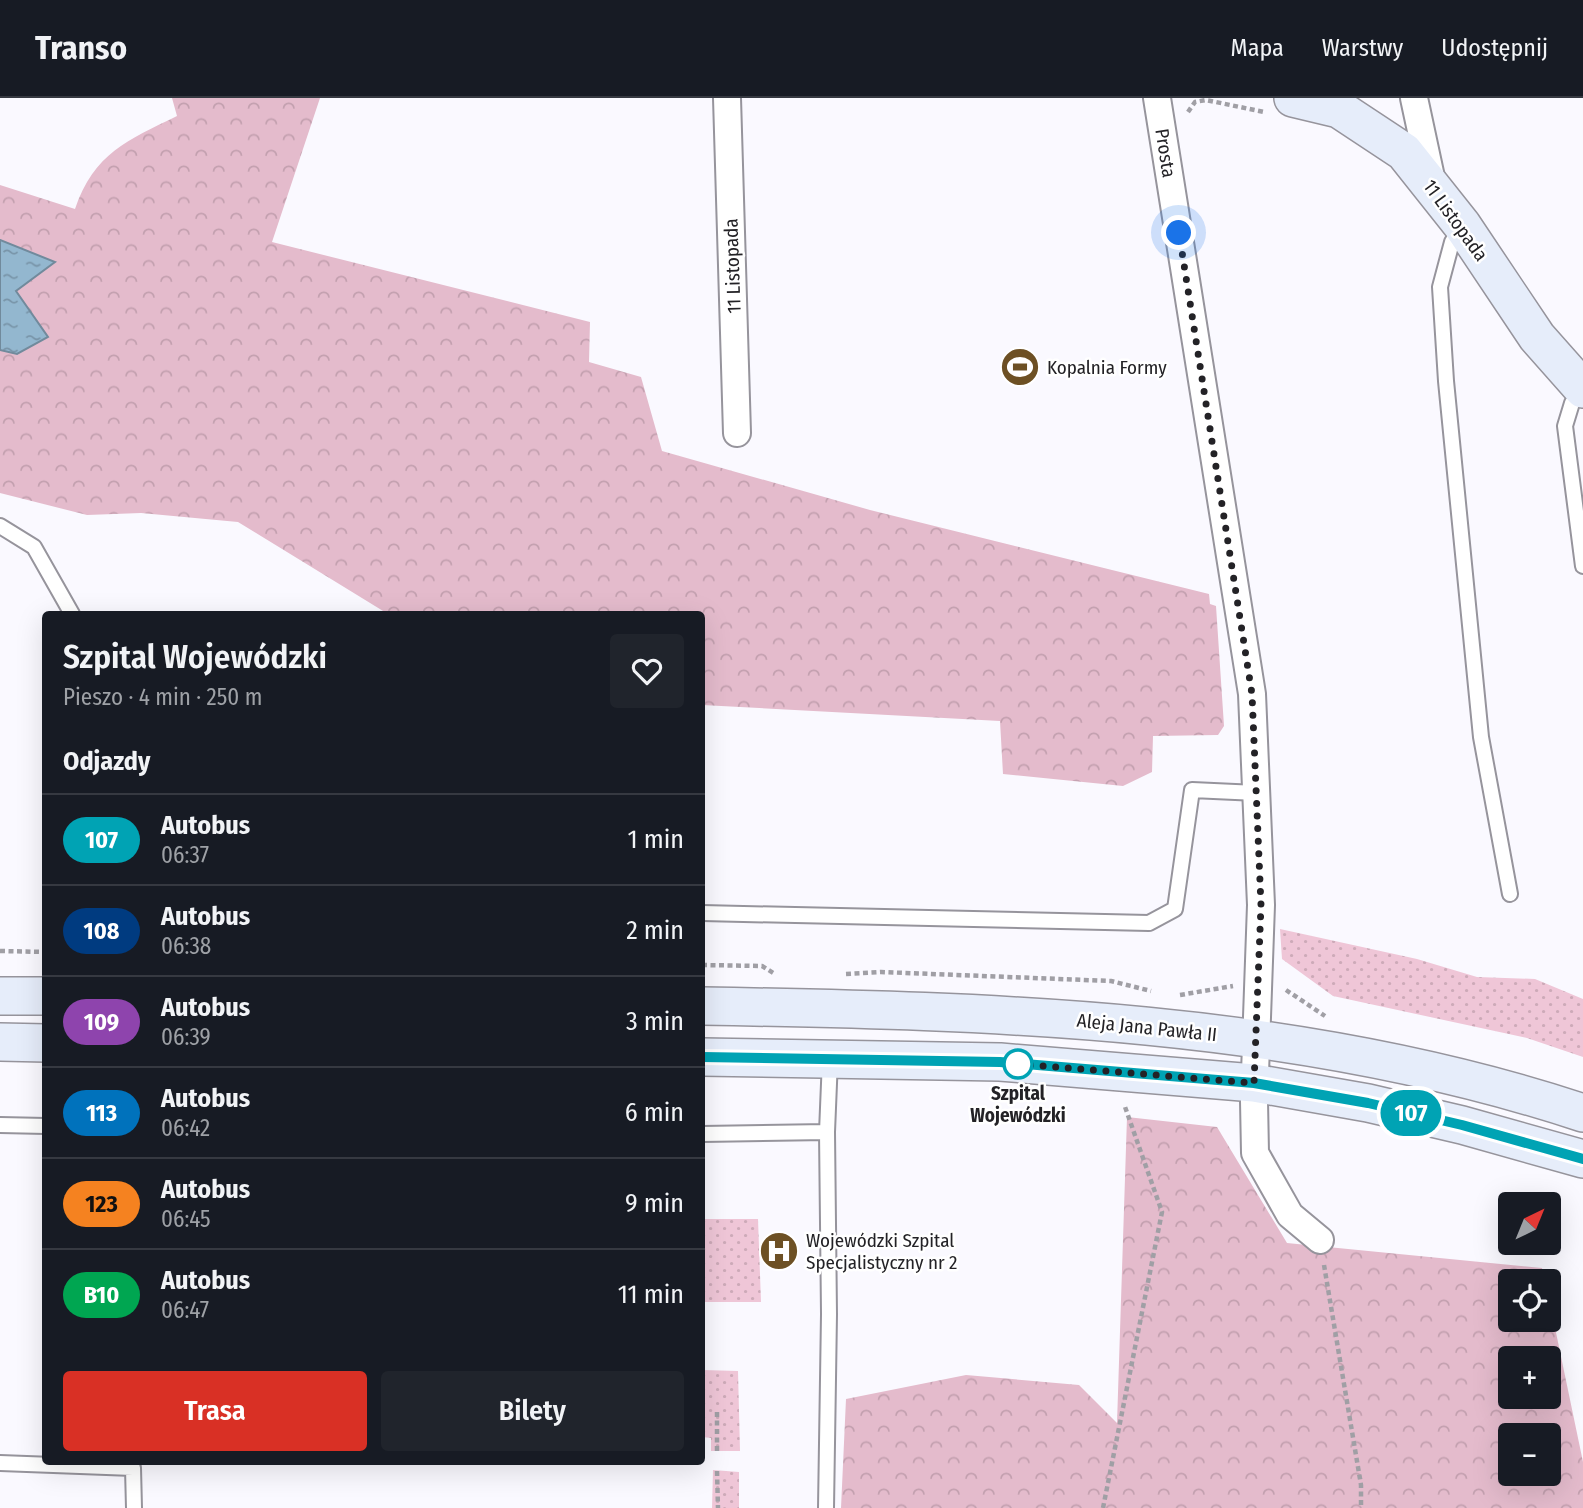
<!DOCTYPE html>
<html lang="pl">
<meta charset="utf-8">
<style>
:root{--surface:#171b24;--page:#20242c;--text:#f1f3f6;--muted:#9ea1a6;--line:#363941;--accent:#d93025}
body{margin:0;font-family:"Fira Sans Condensed",sans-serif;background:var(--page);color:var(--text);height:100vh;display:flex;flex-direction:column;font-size:26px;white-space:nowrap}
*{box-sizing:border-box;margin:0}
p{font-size:23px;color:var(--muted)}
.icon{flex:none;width:38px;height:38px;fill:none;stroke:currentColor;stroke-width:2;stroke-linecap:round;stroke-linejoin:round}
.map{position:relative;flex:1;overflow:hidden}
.panel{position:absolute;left:42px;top:513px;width:663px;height:854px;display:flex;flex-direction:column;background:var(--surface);border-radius:7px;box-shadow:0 7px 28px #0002}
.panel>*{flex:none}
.badge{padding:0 14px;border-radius:23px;font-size:24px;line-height:46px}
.needle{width:46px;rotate:43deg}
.fabs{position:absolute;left:1498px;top:1094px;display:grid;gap:14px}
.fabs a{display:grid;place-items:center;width:63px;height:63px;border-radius:7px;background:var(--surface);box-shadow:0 7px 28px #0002;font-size:35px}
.you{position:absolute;width:35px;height:35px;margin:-18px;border:5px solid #fff;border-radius:50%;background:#1a73e8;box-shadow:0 0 0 10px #1a73e833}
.map>.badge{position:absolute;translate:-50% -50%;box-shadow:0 0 0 4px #fff}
h2{padding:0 21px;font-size:26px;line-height:63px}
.round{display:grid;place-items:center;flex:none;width:74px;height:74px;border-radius:7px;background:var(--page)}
.headline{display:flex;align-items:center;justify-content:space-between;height:119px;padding:0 21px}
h1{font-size:33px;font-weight:600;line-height:52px}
.primary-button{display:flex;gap:14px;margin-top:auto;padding:14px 21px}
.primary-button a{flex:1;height:80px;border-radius:7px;background:var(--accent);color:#fff;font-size:28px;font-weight:600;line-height:80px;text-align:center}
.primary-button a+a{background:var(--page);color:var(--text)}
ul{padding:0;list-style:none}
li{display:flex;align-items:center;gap:21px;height:91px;padding:0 21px;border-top:2px solid var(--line)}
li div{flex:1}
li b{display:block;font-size:26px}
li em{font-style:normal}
li .badge{min-width:77px;font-weight:700;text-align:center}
header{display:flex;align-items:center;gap:42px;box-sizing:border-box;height:98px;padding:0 35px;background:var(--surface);border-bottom:2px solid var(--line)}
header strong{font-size:33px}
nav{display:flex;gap:38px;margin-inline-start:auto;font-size:24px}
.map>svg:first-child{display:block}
</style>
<header>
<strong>Transo</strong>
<nav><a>Mapa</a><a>Warstwy</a><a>Udostępnij</a></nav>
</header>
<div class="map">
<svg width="1583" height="1410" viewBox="0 0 1583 1410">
<defs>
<pattern id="green-dots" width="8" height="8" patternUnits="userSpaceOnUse" patternTransform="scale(1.75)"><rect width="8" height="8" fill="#efc6d7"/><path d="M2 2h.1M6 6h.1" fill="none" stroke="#cdaab8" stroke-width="1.8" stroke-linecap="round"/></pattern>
<pattern id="forest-crowns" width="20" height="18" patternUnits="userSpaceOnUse" patternTransform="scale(1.75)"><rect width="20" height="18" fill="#e4bbcc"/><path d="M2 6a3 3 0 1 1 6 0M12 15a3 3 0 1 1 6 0" fill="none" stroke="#c3a0af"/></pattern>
<pattern id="water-ripples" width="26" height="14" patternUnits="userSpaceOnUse" patternTransform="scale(1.75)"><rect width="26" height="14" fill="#93b7cf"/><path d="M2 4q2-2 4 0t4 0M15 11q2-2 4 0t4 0" fill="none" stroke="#7894a8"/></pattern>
</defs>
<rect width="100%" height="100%" fill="#faf9ff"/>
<!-- green -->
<path fill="url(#green-dots)" d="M1280,831L1417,861L1477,879L1535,881L1583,901V959L1527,940L1333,898L1282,861Z
M702,1121H758L761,1204H702Z
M702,1272L738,1273L740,1353H711V1340L702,1339Z
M713,1372L739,1374V1410H712Z"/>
<!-- forest -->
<path fill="url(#forest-crowns)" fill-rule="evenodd" d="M172,0H320L272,144L590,224L589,264L641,279L662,353L870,412L1209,496L1210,506L1216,508L1224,628L1218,637L1153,638L1152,674L1123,688L1003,676L1000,623L702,607V516H388L238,424L141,415L87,417L0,395V87L75,111C94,55 128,42 177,18Z
M1127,1019L1217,1029L1287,1145L1542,1170L1545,1183H1510V1222H1549V1201L1583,1364V1410H841L846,1301L966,1277L1079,1287L1117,1325ZM1510,1260H1549V1298H1510ZM1510,1337H1549V1376H1510Z"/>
<!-- water -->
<path fill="url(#water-ripples)" stroke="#718a9c" stroke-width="2" d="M0,142L55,164L16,193L48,239L17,256L0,252Z"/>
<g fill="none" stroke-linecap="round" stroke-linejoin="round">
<!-- lane casing -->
<g stroke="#96949c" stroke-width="18">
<path id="lane" d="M1462,128L1452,144L1440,189L1446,283L1481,639L1510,796
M1583,292L1572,305L1565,328L1583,468
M0,428L34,449L72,516
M702,815L1149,825L1175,811L1192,692L1257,695
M0,1027L46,1028
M702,1036L827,1034L830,961
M0,1365L133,1370L134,1410
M826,1410L829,1216L827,1034"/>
</g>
<!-- street casing -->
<g stroke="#96949c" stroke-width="30">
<path id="street" d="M727,0L737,335
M1157,0L1252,596L1261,807L1254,1003L1255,1055L1290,1117L1320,1142
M1414,0L1432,84"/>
</g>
<!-- secondary casing -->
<g stroke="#96949c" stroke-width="40">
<path id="secondary" d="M1293,0L1339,11L1404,54L1462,127L1537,239L1583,291
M0,898H46
M702,908C998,913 1299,921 1583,1015
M0,944L46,945
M702,959L1000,964L1254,985L1368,1005L1462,1027L1583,1061"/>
</g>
<!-- path -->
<path stroke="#a09fa5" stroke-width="4.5" stroke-dasharray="5 3.5" stroke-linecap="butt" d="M1188,14L1195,4L1206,2L1264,14
M0,853L46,854
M702,867L762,868L775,876
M846,876L881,874L1111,883L1151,893
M1286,892L1325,918
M1180,897L1233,888
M1324,1167L1361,1387V1410
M717,1353V1313
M717,1373L718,1410
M1103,1410L1162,1114L1124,1006"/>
<!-- lane -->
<use href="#lane" stroke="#fff" stroke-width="14"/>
<!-- street -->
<use href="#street" stroke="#fff" stroke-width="26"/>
<!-- secondary -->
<use href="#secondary" stroke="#e6edfa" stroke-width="37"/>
</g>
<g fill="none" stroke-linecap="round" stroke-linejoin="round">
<!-- line casing -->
<g stroke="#fff" stroke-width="16">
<path id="line" d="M702,959L1000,964L1254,985L1368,1005L1462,1027L1583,1061"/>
</g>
<!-- line -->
<use href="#line" stroke="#00a3b4" stroke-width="10"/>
<!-- walk -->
<path stroke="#232226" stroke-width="7" stroke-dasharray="0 12.6" d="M1018,966L1254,985L1261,807L1252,596L1179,135"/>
</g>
<!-- icons -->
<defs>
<g id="stadium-disc" transform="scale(2.0125)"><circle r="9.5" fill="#6d5024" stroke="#fff"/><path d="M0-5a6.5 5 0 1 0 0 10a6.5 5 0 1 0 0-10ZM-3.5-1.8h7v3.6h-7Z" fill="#fff"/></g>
<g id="hospital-disc" transform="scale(2.0125)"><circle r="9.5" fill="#6d5024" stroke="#fff"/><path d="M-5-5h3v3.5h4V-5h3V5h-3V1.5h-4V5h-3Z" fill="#fff"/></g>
</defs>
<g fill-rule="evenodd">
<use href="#stadium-disc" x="1020" y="269"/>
<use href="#hospital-disc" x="779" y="1153"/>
</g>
<!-- markers -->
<circle fill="#fff" stroke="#00a3b4" stroke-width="3.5" cx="1018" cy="966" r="14"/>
<g text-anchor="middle" stroke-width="5" stroke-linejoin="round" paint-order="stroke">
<!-- street labels -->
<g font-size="19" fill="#232226" stroke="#fff">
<text transform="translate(1166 55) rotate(81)" y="7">Prosta</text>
<text transform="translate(1456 122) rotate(54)" y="7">11 Listopada</text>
<text transform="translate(732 168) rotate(-92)" y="7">11 Listopada</text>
<text transform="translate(1147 929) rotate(6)" y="7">Aleja Jana Pawła II</text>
</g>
<!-- poi labels -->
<g font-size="19" fill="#232226" stroke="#fff" text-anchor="start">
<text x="1047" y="276">Kopalnia Formy</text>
<text x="806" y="1149">Wojewódzki Szpital<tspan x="806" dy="22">Specjalistyczny nr 2</tspan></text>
</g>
<!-- stop labels -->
<g font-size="19" font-weight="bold" fill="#232226" stroke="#fff">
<text x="1018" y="1002">Szpital<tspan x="1018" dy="22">Wojewódzki</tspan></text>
</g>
</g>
</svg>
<div class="fabs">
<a><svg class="needle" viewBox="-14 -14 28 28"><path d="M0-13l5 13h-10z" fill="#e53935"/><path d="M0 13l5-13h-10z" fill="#9ea1a6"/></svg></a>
<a><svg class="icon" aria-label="locate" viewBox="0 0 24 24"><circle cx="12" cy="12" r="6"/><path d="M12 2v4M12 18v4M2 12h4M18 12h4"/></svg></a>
<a>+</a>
<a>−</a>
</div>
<div class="you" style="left:1179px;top:135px"></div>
<b class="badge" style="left:1411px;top:1015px;background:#00a3b4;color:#fff">107</b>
<section class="panel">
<div class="headline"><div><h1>Szpital Wojewódzki</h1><p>Pieszo · 4 min · 250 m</p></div><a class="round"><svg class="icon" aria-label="heart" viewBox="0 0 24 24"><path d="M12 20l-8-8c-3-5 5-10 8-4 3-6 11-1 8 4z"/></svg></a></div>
<h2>Odjazdy</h2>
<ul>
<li><span class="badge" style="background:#00a3b4;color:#fff">107</span><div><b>Autobus</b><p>06:37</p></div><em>1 min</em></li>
<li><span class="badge" style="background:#003b80;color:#fff">108</span><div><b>Autobus</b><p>06:38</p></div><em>2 min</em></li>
<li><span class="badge" style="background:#8e44ad;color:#fff">109</span><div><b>Autobus</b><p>06:39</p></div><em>3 min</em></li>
<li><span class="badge" style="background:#0072bc;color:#fff">113</span><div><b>Autobus</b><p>06:42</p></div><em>6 min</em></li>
<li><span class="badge" style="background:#f58220;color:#111">123</span><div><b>Autobus</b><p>06:45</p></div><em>9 min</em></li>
<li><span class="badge" style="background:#00a651;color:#fff">B10</span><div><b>Autobus</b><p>06:47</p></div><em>11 min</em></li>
</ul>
<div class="primary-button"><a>Trasa</a><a>Bilety</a></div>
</section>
</div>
